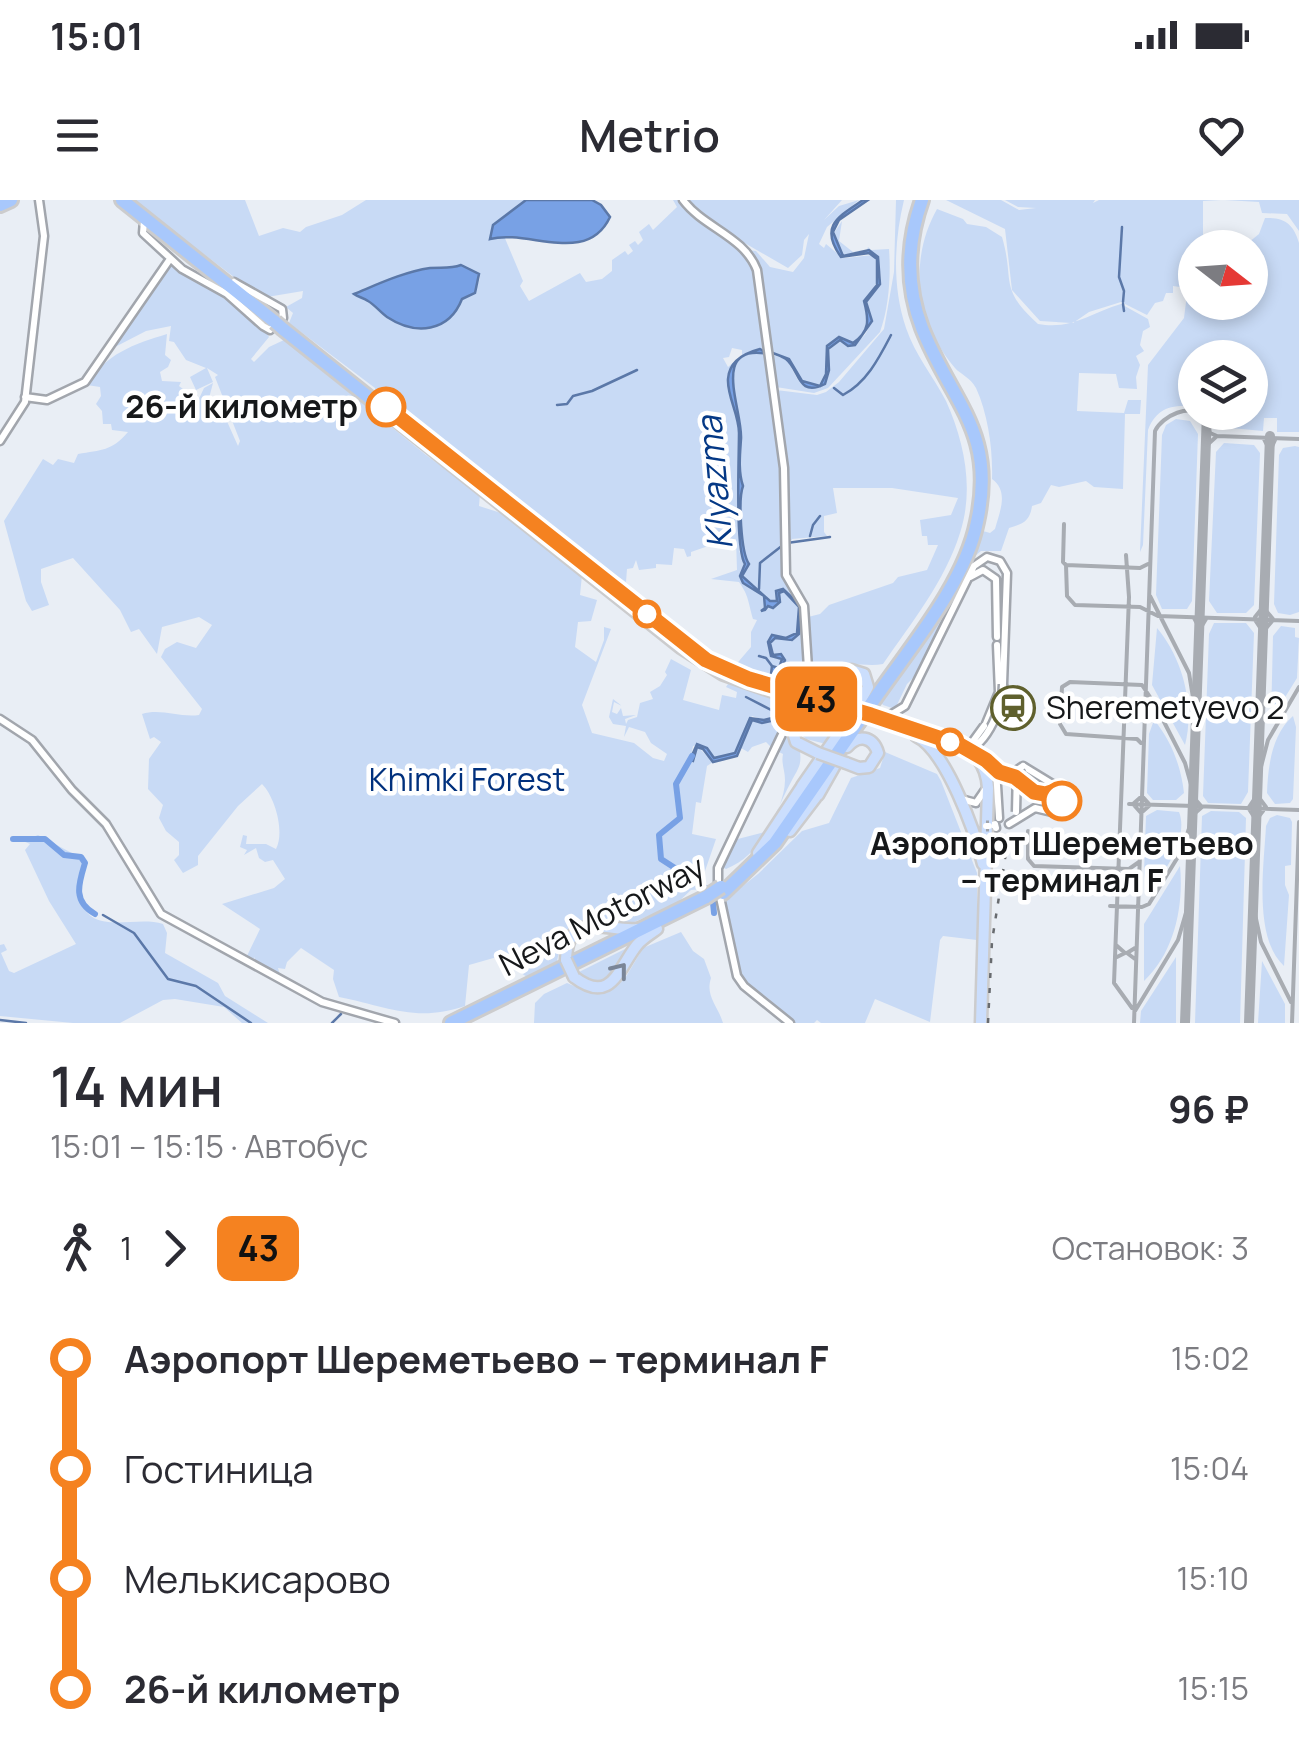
<!DOCTYPE html>
<html lang="ru">
<meta charset="utf-8">
<style>
:root{--surface:#fff;--page:#f2f2f3;--text:#2b2b33;--muted:#7c7c81}
body{margin:0;font-family:Manrope,sans-serif;background:var(--page);color:var(--text);height:100vh;display:flex;flex-direction:column;font-size:38px;white-space:nowrap}
*{box-sizing:border-box;margin:0}
p{font-size:32px;color:var(--muted)}
.icon{flex:none;width:55px;height:55px;fill:none;stroke:currentColor;stroke-width:2;stroke-linecap:round;stroke-linejoin:round}
.map{position:relative;height:823px;overflow:hidden}
.side{display:flex;flex-direction:column;background:var(--surface);flex:1}
.side>*{flex:none}
.badge{padding:0 20px;border-radius:15px;font-size:35px;line-height:65px}
.needle{width:65px;rotate:107deg}
.fabs{position:absolute;left:1178px;top:30px;display:grid;gap:20px}
.fabs a{display:grid;place-items:center;width:90px;height:90px;border-radius:50%;background:var(--surface);box-shadow:0 5px 15px #0003;font-size:50px}
.map>.badge{position:absolute;translate:-50% -50%;box-shadow:0 0 0 5px #fff}
.legs{display:flex;align-items:center;gap:15px;height:110px;padding:0 50px;font-size:32px}
.legs p{margin-inline-start:auto}
.head{display:flex;align-items:center;justify-content:space-between;height:170px;padding:0 50px}
h1{font-size:55px;font-weight:600;line-height:75px}
ul{padding:0 50px;list-style:none}
li{display:flex;align-items:center;gap:35px;height:110px;font-size:38px}
li i{display:grid;place-items:center;width:15px;height:100%;margin:0 12px;background:currentColor}
li i::after{content:'';width:25px;height:25px;margin:-12px;border:8px solid;border-radius:50%;background:var(--surface)}
li p{margin-inline-start:auto}
li:first-child i{background:linear-gradient(#0000 50%,currentColor 0)}
li:last-child i{background:linear-gradient(currentColor 50%,#0000 0)}
.status{display:flex;justify-content:space-between;align-items:center;height:70px;padding:0 50px;background:var(--surface);direction:ltr}
.status svg{height:28px;fill:currentColor}
header{display:flex;justify-content:space-between;align-items:center;height:130px;padding:0 50px;background:var(--surface);font-size:45px;font-weight:600}
.map>svg:first-child{display:block}
</style>
<div class="status"><b>15:01</b><svg viewBox="0 0 49 12"><path d="M0 12V9h3v3zM5 12V6h3v6zM10 12V3h3v9zM15 12V0h3v12zM26 1h20v11H26zM47 4h2v5h-2z"/></svg></div>
<header><svg class="icon" aria-label="menu" viewBox="0 0 24 24"><path d="M4 6h16M4 12h16M4 18h16"/></svg>Metrio<svg class="icon" aria-label="heart" viewBox="0 0 24 24"><path d="M12 20l-8-8c-3-5 5-10 8-4 3-6 11-1 8 4z"/></svg></header>
<div class="map">
<svg width="1299" height="823" viewBox="0 0 1299 823">
<rect width="100%" height="100%" fill="#e9eef5"/>
<!-- green -->
<path fill="#c8daf5" fill-rule="evenodd" d="M132,0H245L259,36L283,28L300,32L306,27L342,15L366,0H526L493,25L490,39L504,36L523,81L520,86L529,101L580,73L586,82L602,79L612,71V60L625,51L628,55L633,51L629,45L635,41L638,45L643,40L639,32L649,24L653,30L677,7L673,0H681C700,24 719,30 740,47C762,65 764,125 768,152L759,149L742,155V150L732,148L729,157L723,158L728,167L735,161C723,193 740,205 739,236C738,265 739,291 741,320C742,336 734,349 745,364L740,376L743,384L765,396L766,407L777,404L778,393L784,391L799,407L797,433L786,438L772,435L768,442L771,456L782,459L779,468L772,467L771,474L784,475L789,481L786,473H775L785,460L781,454L773,455L770,442L775,438L792,440L799,434L800,405L783,389L776,391L777,401H770L742,376L749,364C741,353 738,299 743,286C738,271 740,254 741,239C743,210 709,143 768,154L784,291L782,368L786,382L797,396L803,411L807,467L795,490L790,481L789,486L781,485L733,468L751,447V432L757,420L753,419C748,402 749,396 739,382L711,379L737,370L736,339H728V345L714,344L691,352V356L687,357L684,349L674,348L672,365L656,364V368L639,370L636,360L633,368L627,369L626,382L602,366L598,370L418,227L397,210V205L376,194L375,188L289,123L293,113L286,107L302,98L303,91L267,97L238,80ZM461,65L478,73L480,78L475,93L462,99C450,133 415,135 387,117C381,112 375,105 368,101C364,98 358,97 354,94C376,85 403,72 430,68C442,67 450,69 461,65Z
M688,0H842L824,20L839,6L859,0L827,27L819,44L824,48L826,44L838,54L834,33L842,21L839,41L853,52L863,50L840,56L845,58L873,55C886,74 874,87 864,104L869,123L860,137L851,144L841,137L827,149L840,140L848,146C871,137 873,123 866,102L881,79L878,57L867,50L868,47L871,50L889,49C891,75 889,107 880,132L828,188L814,193L776,187L771,154L787,160L798,180L816,188L826,183L829,154L827,150L826,174L820,186L802,181L789,159L770,152L761,79L748,50L756,51L770,67L793,72L804,58L809,34L804,40L802,55L788,68L717,27Z
M896,0H904C894,42 892,86 906,128C915,155 933,176 946,201C965,243 974,290 960,333C945,381 912,422 883,464C868,467 855,462 837,465L823,485L800,488L808,470V417L820,414L829,405L893,383L898,377L927,370L938,345H928L927,336H922L920,320L951,315L958,298L892,288H833L837,313L824,316V332L827,336L792,339L789,347L776,190L817,195L826,192L839,182L884,129L894,72Z
M946,0H1001L1019,10L1036,8L1018,7L1005,0H1095L1093,3L1099,0H1221L1203,1V47L1195,48V57H1186L1180,87L1173,86V93H1166L1163,101L1155,103L1147,115L1121,102L1089,112L1073,123L1040,121L1012,90L1005,29Z
M1225,0H1299V31L1287,14L1262,13L1259,2Z
M937,9L963,19L967,24L986,27L1002,37C1015,81 998,88 1038,124C1072,130 1091,113 1121,104L1148,119L1150,127L1143,131L1140,145L1144,151L1136,156L1140,165L1136,177L1137,189L1119,188L1116,174L1079,173L1077,211L1124,213L1128,200H1141L1140,214H1125L1123,289L1094,287L1086,281L1059,287L1051,285L1041,303L1032,306C1030,321 1023,324 1009,328L1001,351H981L975,356L919,472L907,484L895,509L883,505L879,500L970,360L983,331L990,333L995,329C1000,311 1009,291 992,279C993,250 988,214 976,188C970,177 960,174 955,168C916,123 908,61 937,9Z
M1265,18C1285,17 1294,25 1299,43V232H1277V218H1264L1263,231L1220,227L1217,213L1250,212V158H1195V206C1172,205 1157,207 1148,230L1143,345L1140,352L1148,165L1184,118L1191,62H1195V102H1250V48L1243,47L1259,34Z
M170,64L219,92L266,132L269,137L251,159L254,162L269,147L284,140L426,255L480,294L479,306L501,313L582,375L580,395L597,400L591,421L578,422L575,447L596,462L604,440V427L611,429L582,505L592,533L634,543L653,558L664,561L667,554L651,543L645,532L629,527L624,537L626,526L613,524L609,517L613,499L622,506L614,502L612,512L617,514L621,508L623,516L636,515L625,519L626,524L628,520L637,517L640,503L653,499L650,492L660,486L667,475L665,472L671,459L691,470L683,500L719,510L722,495L736,498L737,492L726,487L730,481L785,501L775,518L764,520L752,516L735,553L714,558L701,545L693,546L690,560H693L695,549L699,548L713,562L707,566L701,603L696,602L692,634L716,639L704,674L703,689L691,690L676,704L632,723L591,720L577,725L561,744L556,765L527,777L497,757L469,765L465,806C416,823 386,806 339,797L333,779L334,770L301,748L287,762L285,769L278,768L280,775L253,763L255,757L252,760L246,758L260,729L222,704L274,688L285,679L273,660L265,662L259,658L256,648L244,655L247,650L240,647L243,635L247,636L246,644H266L276,649C285,632 275,597 262,584L238,606L198,656V665L183,673L174,660L179,655V642L166,631L159,618L163,605L148,589L149,559L161,542L154,537L150,539L142,514C161,508 180,518 199,515L202,509L161,457L165,449L177,442L196,448L212,425L199,417L162,427L157,454L139,429L131,432L120,410L73,358L41,369V382L49,405L32,411L26,401L4,321L43,259L53,265L58,259L74,263L78,254C101,250 112,251 128,232L112,230L111,224H103L102,211L96,204L101,196L100,187L87,185C105,154 134,144 167,134L165,155L171,160L168,167L160,172L162,181L181,182L179,186L187,192L191,202L197,203L204,188L213,183L208,202L212,208H221L238,246L240,241L215,177L218,175L207,168L213,182L196,190L190,177L206,168L186,160L174,142L169,141L171,126L146,131L115,147Z
M1176,219L1190,221L1198,234L1192,401L1187,409H1162L1156,395L1162,235L1166,225Z
M1224,243L1254,245L1260,253L1254,405L1246,413H1217L1209,401L1216,252Z
M1295,246L1299,247V412L1290,415L1278,413L1274,404L1279,255L1283,248Z
M1214,423H1246L1254,433L1248,592L1241,604L1208,603L1203,596L1209,434Z
M1281,426L1295,428V437L1299,438L1297,478L1271,520L1273,436Z
M1157,428C1183,459 1195,506 1185,545L1152,485Z
M790,498L789,516L773,549L766,542L752,547L748,552L741,548L752,520L764,523L776,520Z
M796,503L814,505L789,530L790,541L800,552C802,566 797,570 791,582C773,615 765,653 726,669L722,667L730,641L769,631C775,615 785,598 785,580C785,570 781,564 783,554L777,551Z
M814,509L848,516L826,544L806,539L797,530L798,522Z
M1293,516L1296,527L1293,599L1290,603L1275,604L1267,593C1268,566 1272,534 1293,516Z
M1154,520C1171,540 1181,566 1184,593L1176,600H1153L1147,593L1149,534Z
M885,552L937,574L941,581L977,673V740L943,736L940,740L930,822L875,799L865,823H821L817,820L814,823H793L769,799L745,783L740,776L725,700L758,674L802,631L829,623L851,578L880,568Z
M1157,610L1179,612C1189,636 1165,676 1147,690L1144,673L1146,616Z
M1211,611L1239,612L1246,618L1240,823H1195L1202,616Z
M1277,615L1290,618L1292,622L1291,665L1285,666V685L1289,695L1284,766C1253,738 1264,665 1266,626L1270,618Z
M38,635L83,659C84,671 77,678 78,689C84,741 133,714 163,724L167,733L165,753L218,783L225,796L268,823H242L224,807L175,799L163,800L120,823H73L0,816V745L4,744L7,750L1,753L9,771L14,773L76,744L49,701L25,650L30,644L23,641Z
M1180,666C1184,707 1174,753 1144,781V724Z
M681,732L693,751L704,759L711,778C705,796 718,806 723,823H534L535,803L544,794L567,783L589,792L608,790L624,780L643,748Z
M635,744L608,781L592,783L577,773Z
M1176,757V823H1140L1141,811Z
M1262,761L1285,804V823H1258Z"/>
<!-- water -->
<path fill="#78a1e5" stroke="#5b78a8" stroke-width="2.5" d="M526,0H592L601,5L610,17C587,66 529,29 490,39L493,25Z
M863,0H868L839,20L833,32L843,56L869,50L878,57L880,84L866,102L872,121L855,145L848,146L840,140L828,149L829,170L825,184C797,198 800,170 786,159C781,156 776,154 770,152L789,159L802,181L820,186L826,174L827,146L839,137L853,143C870,131 869,120 864,101L877,85V59L869,53L841,57C819,26 838,17 863,0Z
M461,65L479,74L475,93L462,99C449,132 416,136 387,117C381,113 375,105 368,101C364,98 358,97 354,94C376,85 403,72 430,68C442,67 450,69 461,65Z
M760,149L768,154C709,143 743,210 741,239C740,254 738,271 743,286C738,299 741,353 749,364L742,376L770,401H777L776,391L783,389L800,405L799,434L792,440L775,438L770,443L773,455L781,454L785,460L781,469L775,473L787,474C795,493 788,504 776,520L762,523L752,520L737,556L713,562L703,549L697,547L693,561L690,560L697,544L707,548L714,558L735,553L750,518L764,520L776,517L791,489L785,475L771,474L772,466L779,468L782,459L771,456L768,442L772,435L786,438L797,433L799,407L784,391L779,393L780,402L773,408L768,406L765,410L761,411L765,408L764,396L743,383L740,376L745,364C735,349 739,257 739,233C739,215 727,196 728,179C729,161 745,153 760,149Z"/>
<g fill="none" stroke-linecap="round" stroke-linejoin="round">
<!-- stream -->
<path stroke="#5b78a8" stroke-width="2.5" d="M1122,27L1119,77L1124,91L1123,102
M1123,104L1124,111
M834,188L843,195C867,182 879,158 891,135
M557,205L567,204L573,196L592,191L637,170
M810,336L813,325L820,316
M787,343L830,337
M759,389L760,363L783,345
M759,456L766,458L772,466
M849,476L861,482
M746,497L779,514
M103,715L134,733L168,779L196,786L251,823
M0,820L26,823
M332,823L341,814"/>
<!-- river -->
<path stroke="#78a1e5" stroke-width="6" d="M692,556L676,584L680,618L659,635L661,659L712,692L714,713
M13,639H45L64,655L81,657L85,663C79,683 72,701 95,714"/>
<!-- taxiway -->
<path stroke="#a8acb2" stroke-width="4" d="M1264,239L1270,251L1275,240
M1206,246L1217,236L1299,239
M1064,324L1063,362L1066,365L1140,368L1148,364
M1126,355L1129,397L1114,783L1132,808
M1066,365L1067,396L1075,405L1140,407L1158,416L1299,421
M1150,396L1189,473L1196,516
M1255,417L1263,407L1273,419
M1194,418L1200,429L1206,419
M1255,420L1263,432L1273,420
M1053,503L1118,505L1127,510L1160,514L1185,563L1195,599L1202,607L1194,614L1181,652L1149,704L1142,707L1110,706
M1141,543L1137,539L1066,534L1060,524L1062,487L1070,482L1142,485L1160,512
M1257,582L1268,540L1299,487
M1142,596L1150,605L1141,613L1133,604Z
M1129,604L1194,606
M1193,606L1299,610
M1249,607L1257,595L1266,607
M1249,609L1256,620L1263,611
M1028,631V659L1034,666L1129,669L1139,662
M1253,705L1261,742L1291,802
M1116,745L1125,753L1117,757
M1135,759L1127,753L1135,748
M1135,811L1178,740L1190,699
M1134,823L1155,231C1162,216 1191,202 1204,217C1208,221 1208,228 1210,233L1217,236
M1292,823L1299,622"/>
<!-- runway -->
<path stroke="#a8acb2" stroke-width="10" d="M1185,823L1207,212
M1249,823L1270,236"/>
<!-- minor-tunnel -->
<path stroke="#c9ced4" stroke-width="6" stroke-dasharray="6 3" stroke-linecap="butt" d="M986,559L987,560
M1001,573L1011,576"/>
<!-- minor casing -->
<g stroke="#a2a6ad" stroke-width="11">
<path id="minor" d="M683,0C704,28 744,36 757,70L784,268L786,375L804,406L808,468L797,490L787,524L718,668V688L737,776L744,786L790,823
M144,21L143,33L182,69L227,94L263,126L270,130L283,118L282,109L234,82
M25,197L47,200L85,182L170,59
M0,241L25,202L44,36L39,0
M970,377L983,370L996,379L997,437
M887,517L905,506L974,366L987,357L1000,361L1007,373L1003,484
M0,519L32,540L72,590L106,624L161,714L322,802L395,823
M985,526L999,492L997,445
M1023,566L1059,588
M996,569L999,618
M1011,576L1035,593L1060,589
M961,599L976,603L985,590
M1009,624L1035,608L1060,614V589
M989,626L995,624L996,628"/>
</g>
<!-- major casing -->
<g stroke="#cccccd" stroke-width="15">
<path id="major" d="M859,504L868,487L864,474L851,470L835,477L830,492L838,503L965,547C979,556 987,571 988,588L981,823
M916,536C946,550 975,632 983,664
M818,553L796,542L792,529C795,516 808,507 822,507
M846,563L859,568L869,567L878,553C873,536 858,534 847,547
M802,586L848,520
M818,595L835,565
M790,631L816,597
M758,653L801,588
M566,760C567,709 608,732 637,729
M574,777C612,806 619,767 637,745C642,739 650,734 657,729"/>
</g>
<!-- highway casing -->
<g stroke="#cccccd" stroke-width="18">
<path id="highway" d="M122,0L275,122
M0,5L11,0
M283,129L682,447L723,473L784,494
M805,500L854,514
M869,507C905,453 964,387 977,322C997,231 951,202 922,128C906,86 907,42 922,0
M723,693L775,643L858,523
M451,823L706,697"/>
</g>
<!-- minor -->
<use href="#minor" stroke="#fff" stroke-width="6"/>
<!-- major -->
<use href="#major" stroke="#cbdefd" stroke-width="10"/>
<!-- highway -->
<use href="#highway" stroke="#a8c8fc" stroke-width="12"/>
<!-- rail -->
<path stroke="#686b6f" stroke-width="2.5" stroke-dasharray="5 10" stroke-linecap="butt" d="M988,823L992,741L1008,640"/>
<!-- minor-bridge casing -->
<g stroke="#a2a6ad" stroke-width="11" stroke-linecap="butt">
<path id="minor-bridge" d="M952,548L966,551C988,544 1003,506 1003,484
M968,548L984,526
M1016,612L1017,570L1023,566
M986,626H989"/>
</g>
<!-- major-bridge casing -->
<g stroke="#cccccd" stroke-width="15" stroke-linecap="butt">
<path id="major-bridge" d="M848,520L859,504
M818,553L846,563
M566,760L574,777"/>
</g>
<!-- highway-bridge casing -->
<g stroke="#cccccd" stroke-width="18" stroke-linecap="butt">
<path id="highway-bridge" d="M275,122L283,129
M785,490L806,496
M858,523L869,507
M706,697L721,687"/>
</g>
<!-- minor-bridge -->
<use href="#minor-bridge" stroke="#fff" stroke-width="6"/>
<!-- major-bridge -->
<use href="#major-bridge" stroke="#cbdefd" stroke-width="10"/>
<!-- highway-bridge -->
<use href="#highway-bridge" stroke="#a8c8fc" stroke-width="12"/>
</g>
<!-- one-way arrows -->
<defs><path id="oneway-chevron" d="M-2-3.5L2.5 0L-2 3.5" fill="none" stroke-width="1.6" stroke-linecap="round" stroke-linejoin="round" transform="scale(2.5)"/></defs>
<use stroke="#7a8597" href="#oneway-chevron" transform="translate(620 770) rotate(-52)"/>
<g fill="none" stroke-linecap="round" stroke-linejoin="round">
<!-- line-1 casing -->
<g stroke="#fff" stroke-width="22">
<path id="line-1" d="M386,207L706,460L749,479L871,515L960,545L986,560L999,572L1015,577L1034,592L1045,594L1060,589L1062,601"/>
</g>
<!-- line-1 -->
<use href="#line-1" stroke="#f58220" stroke-width="15"/>
</g>
<!-- icons -->
<defs>
<g id="station-ring" transform="scale(2.25)"><circle r="9.5" fill="#fff" stroke="#5f602d" stroke-width="1.5"/><path d="M-3-6H3Q5-6 5-4V2Q5 4 3 4L4.5 6H3L1.5 4h-3L-3 6H-4.5L-3 4Q-5 4-5 2V-4Q-5-6-3-6ZM-3.5-4v3h7v-3ZM-3.5 1v1.5H-2V1ZM2 1v1.5H3.5V1Z" fill="#5f602d"/></g>
</defs>
<g fill-rule="evenodd">
<use href="#station-ring" x="1013" y="508"/>
</g>
<!-- markers -->
<g fill="#fff" stroke="#f58220" stroke-width="5">
<circle cx="386" cy="207" r="18"/>
<circle cx="647" cy="414" r="12"/>
<circle cx="950" cy="542" r="12"/>
<circle cx="1062" cy="601" r="18"/>
</g>
<g text-anchor="middle" stroke-width="9" stroke-linejoin="round" paint-order="stroke">
<!-- stop labels -->
<g font-size="32" font-weight="bold" fill="#16181a" stroke="#fff" text-anchor="end">
<text x="358" y="218">26-й километр</text>
<text x="1062" y="655" text-anchor="middle">Аэропорт Шереметьево<tspan x="1062" dy="37">– терминал F</tspan></text>
</g>
<!-- poi labels -->
<g font-size="32" fill="#16181a" stroke="#fff" text-anchor="start">
<text x="1046" y="519">Sheremetyevo 2</text>
</g>
<!-- park labels -->
<g font-size="32" fill="#00307d" stroke="#fff">
<text x="467" y="591">Khimki Forest</text>
</g>
<!-- street labels -->
<g font-size="32" fill="#16181a" stroke="#fff">
<text transform="translate(602 716) rotate(-27)" y="11">Neva Motorway</text>
</g>
<!-- water labels -->
<g font-size="35" font-style="italic" fill="#043885" stroke="#fff">
<text transform="translate(715 283) rotate(-95)" y="12">Klyazma</text>
</g>
</g>
</svg>
<div class="fabs">
<a><svg class="needle" viewBox="-14 -14 28 28"><path d="M0-13l5 13h-10z" fill="#e53935"/><path d="M0 13l5-13h-10z" fill="#7c7c81"/></svg></a>
<a><svg class="icon" aria-label="layers" viewBox="0 0 24 24"><path d="M12 4l9 5-9 5-9-5zM3 14l9 5 9-5"/></svg></a>
</div>
<b class="badge" style="left:816px;top:499px;background:#f58220;color:#111">43</b>
</div>
<section class="side">
<div class="head"><div><h1>14 мин</h1><p>15:01 – 15:15 · Автобус</p></div><b>96 ₽</b></div>
<div class="legs"><svg class="icon" aria-label="walk" viewBox="0 0 24 24"><circle cx="13" cy="4" r="2"/><path d="M13 8l-2 6 4 7M11 14l-3 7M7 12l3-4h3l4 4"/></svg>1<svg class="icon" aria-label="forward" viewBox="0 0 24 24"><path d="M9 5l7 7-7 7"/></svg><b class="badge" style="background:#f58220;color:#111">43</b><p>Остановок: 3</p></div>
<ul>
<li><i style="color:#f58220"></i><b>Аэропорт Шереметьево – терминал F</b><p>15:02</p></li>
<li><i style="color:#f58220"></i><span>Гостиница</span><p>15:04</p></li>
<li><i style="color:#f58220"></i><span>Мелькисарово</span><p>15:10</p></li>
<li><i style="color:#f58220"></i><b>26-й километр</b><p>15:15</p></li>
</ul>
</section>
